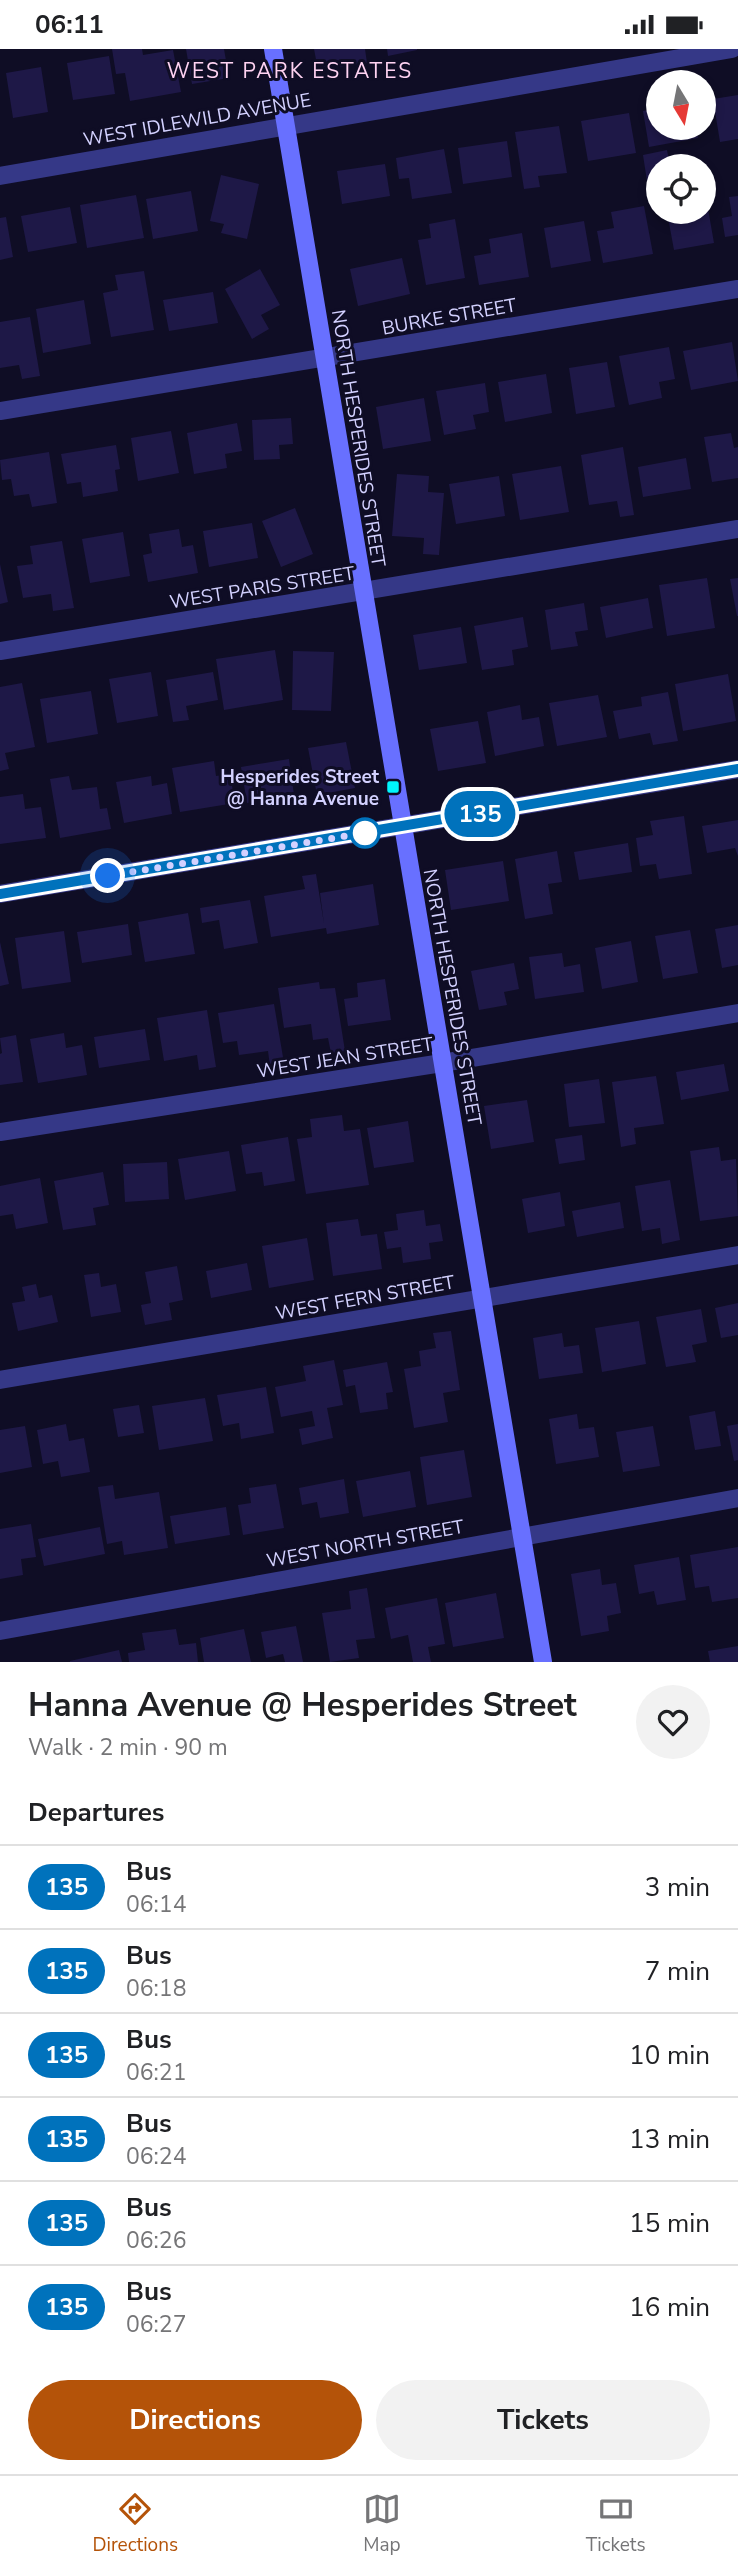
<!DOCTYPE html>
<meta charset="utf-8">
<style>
:root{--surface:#fff;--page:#f2f2f2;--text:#202124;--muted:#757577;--line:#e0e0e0;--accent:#b45309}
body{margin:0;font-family:"Nunito Sans",sans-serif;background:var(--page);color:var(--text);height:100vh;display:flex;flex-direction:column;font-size:26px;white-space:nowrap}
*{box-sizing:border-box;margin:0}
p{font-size:23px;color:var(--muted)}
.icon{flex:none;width:38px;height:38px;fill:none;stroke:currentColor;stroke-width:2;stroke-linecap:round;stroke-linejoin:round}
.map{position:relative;height:1613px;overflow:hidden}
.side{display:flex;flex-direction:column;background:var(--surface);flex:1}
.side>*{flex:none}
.badge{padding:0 14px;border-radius:23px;font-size:24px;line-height:46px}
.needle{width:46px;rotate:170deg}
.controls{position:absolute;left:646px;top:21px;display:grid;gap:14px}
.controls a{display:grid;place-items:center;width:70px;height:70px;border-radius:50%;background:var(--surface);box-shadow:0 4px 10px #0003;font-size:35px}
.you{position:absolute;width:35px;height:35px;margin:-18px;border:5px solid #fff;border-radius:50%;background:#1a73e8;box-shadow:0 0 0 10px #1a73e833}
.map>.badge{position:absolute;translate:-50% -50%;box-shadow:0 0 0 4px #fff}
h2{padding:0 28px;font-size:26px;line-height:63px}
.round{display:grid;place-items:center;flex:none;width:74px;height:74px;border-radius:37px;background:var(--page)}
.head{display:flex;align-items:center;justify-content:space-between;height:119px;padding:0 28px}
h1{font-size:33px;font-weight:700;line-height:52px}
.cta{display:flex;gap:14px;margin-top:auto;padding:14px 28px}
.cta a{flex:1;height:80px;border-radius:42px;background:var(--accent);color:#fff;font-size:28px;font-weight:700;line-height:80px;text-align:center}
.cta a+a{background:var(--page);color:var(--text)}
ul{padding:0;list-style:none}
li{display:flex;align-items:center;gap:21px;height:84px;padding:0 28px;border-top:2px solid var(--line)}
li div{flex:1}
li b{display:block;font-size:26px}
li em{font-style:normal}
li .badge{min-width:77px;font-weight:700;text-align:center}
.status{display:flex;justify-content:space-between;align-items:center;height:49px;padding:0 35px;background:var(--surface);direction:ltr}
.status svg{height:19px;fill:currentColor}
.menu{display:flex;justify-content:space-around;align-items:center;height:98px;border-top:2px solid var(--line);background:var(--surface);font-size:19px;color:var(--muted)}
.menu a{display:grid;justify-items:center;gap:4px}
.menu .active{color:var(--accent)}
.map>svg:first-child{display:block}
</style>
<div class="status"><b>06:11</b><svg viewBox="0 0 49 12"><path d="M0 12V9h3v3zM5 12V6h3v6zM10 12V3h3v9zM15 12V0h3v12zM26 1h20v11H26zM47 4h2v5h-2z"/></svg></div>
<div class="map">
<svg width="738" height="1613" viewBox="0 0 738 1613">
<rect width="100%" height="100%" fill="#0f0d25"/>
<!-- building -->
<path fill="#1e1847" d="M112,0H142L143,6L173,1L181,43L130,52L125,24L116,25Z
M186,0H224L229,29L192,35Z
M314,0H365L367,14L318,21Z
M387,0H417V1L388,7Z
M109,7L115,45L73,51L67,14Z
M41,18L48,63L13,69L6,24Z
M738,46V90L720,93L713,50Z
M658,59V79H696L698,89L649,98L643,62Z
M629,64L636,104L588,112L581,72Z
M559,77L567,124L538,127L540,138L524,140L515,83Z
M507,92L512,128L463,135L458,99Z
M444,100L452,144L412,150L409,129L399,130L396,109Z
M667,101L670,117H658V130L647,132L643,106Z
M385,115L390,147L342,155L337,122Z
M221,126L259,135L247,190L221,184L224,175L210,172Z
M704,137L714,194L674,201L667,163H704Z
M191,142L198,182L153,190L146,150Z
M136,146L144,189L87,199L80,156Z
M738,147V186L725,188L722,169L732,167L729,148Z
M644,157L653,205L603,214L597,182L614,179L611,163Z
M70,158L77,194L28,203L21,167Z
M6,168L13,208L0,211V169Z
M455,170L465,229L426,236L418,191L431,189L429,175Z
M584,172L591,212L551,219L544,179Z
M522,184L529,228L479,236L474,207L491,204L489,190Z
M402,209L410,245L358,257L350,220Z
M260,220L280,256L261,266L269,280L252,290L225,240Z
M144,222L154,281L111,288L103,244L118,241L115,226Z
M213,243L218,274L169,282L163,251Z
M84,251L91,295L43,304L36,260Z
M30,268L40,327L22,330L19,316L0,319V273Z
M732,293L738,332L691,341L683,302Z
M669,298L675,330L659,333L662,349L629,356L619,307Z
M607,313L615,358L576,365L569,319Z
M546,325L552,364L505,373L498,333Z
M485,334L489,363L473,366L476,380L444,386L436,342Z
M424,349L431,392L383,400L376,358Z
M291,369L293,395L279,396L280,410L254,411L252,371Z
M237,374L242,402L225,405L227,419L194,425L187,384Z
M171,382L179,424L138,432L131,389Z
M731,384L734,399L738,398V429L712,433L704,388Z
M116,396L120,420L115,421L118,442L83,448L81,433L67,435L61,405Z
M623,398L634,466L620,468L617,452L589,456L581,406Z
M49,403L57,454L32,458L29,445L14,447L11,430L2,431L0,411Z
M686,409L691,440L643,448L638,418Z
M561,417L569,463L520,471L512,425Z
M397,425L429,427L428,443L444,444L439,506L423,505L424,489L392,487Z
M499,427L505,467L456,475L449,435Z
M295,459L313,505L281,518L262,472Z
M252,474L258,509L209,518L203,482Z
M179,480L182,498L193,496L198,524L148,533L143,506L152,504L149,485Z
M123,483L130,527L90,534L82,490Z
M62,492L74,559L53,562L51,545L23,549L17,517L33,515L30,497Z
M0,515L8,553L0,555Z
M707,529L715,579L667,587L659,536Z
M738,529V567H737L730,530Z
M648,549L653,579L606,589L600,558Z
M584,554L588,581L575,583L578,597L551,601L545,561Z
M523,568L528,598L512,601L514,616L482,621L474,577Z
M461,578L467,614L419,621L413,586Z
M275,601L283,651L224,661L216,610Z
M293,602L334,603L331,662L292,661Z
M151,623L158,667L117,674L109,630Z
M213,623L218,651L186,657L189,671L173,673L166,631Z
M728,625L736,672L683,682L675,635Z
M22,634L35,698L5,704L9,720L0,722V638Z
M91,642L98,685L47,694L40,650Z
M668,643L678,692L653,696L650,684L619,690L613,662L642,657L641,648Z
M598,646L607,688L557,697L549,654Z
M520,656L522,671L539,668L544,697L495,707L487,663Z
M478,672L486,714L438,722L430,680Z
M346,693L355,739L317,746L308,699Z
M289,710L294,746L247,754L241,718Z
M214,712L216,727L230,725L235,754L180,763L172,719Z
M69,727L72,741L97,738L100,760L107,759L111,780L60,789L50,730Z
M151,727L152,737L167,734L172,765L124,774L116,733Z
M23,745L25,760L41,758L46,789L0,795V748Z
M684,767L692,825L659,830L656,815L640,817L636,789L653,786L650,772Z
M738,771V807L735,799L707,804L702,777Z
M628,794L632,823L579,831L574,803Z
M557,802L562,833L548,835L553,865L525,870L515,810Z
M503,812L509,852L451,861L445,821Z
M316,825L324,875L320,844L373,835L379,876L327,885L326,879L271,888L264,847L305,840L302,827Z
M250,851L258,894L224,900L219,871L202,874L200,859Z
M188,864L195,905L145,913L138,873Z
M128,875L132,906L82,914L77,883Z
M738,876V916L722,919L715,880Z
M690,881L698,924L663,930L655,887Z
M64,882L71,933L22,940L15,889Z
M631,892L638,933L602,940L595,899Z
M0,893L9,935L0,937Z
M562,904L564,918L580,915L584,943L535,950L529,908Z
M514,914L519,940L504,943L507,956L479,961L471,922Z
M385,930L391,971L348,977L344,950L358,948L357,934Z
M319,933L320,940L335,939L345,1002L331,1004L328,989L313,991L311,975L284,979L278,939Z
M274,955L284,1014L270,1017L268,1002L239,1006L237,992L223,994L218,964Z
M207,961L216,1018L199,1021L197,1006L164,1012L157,969Z
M145,980L150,1011L99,1019L94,988Z
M64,984L66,999L82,996L87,1026L38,1034L30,990Z
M16,986L23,1033L0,1036V1005L2,1004L0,989Z
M724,1015L729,1042L681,1051L676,1023Z
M656,1027L664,1075L634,1079L636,1095L621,1098L612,1033Z
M599,1030L605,1074L569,1078L564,1035Z
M527,1051L534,1093L491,1100L484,1057Z
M342,1066L344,1082L360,1080L369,1136L306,1145L297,1090L312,1088L310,1070Z
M408,1072L414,1113L374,1119L367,1079Z
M582,1086L585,1111L559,1115L555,1090Z
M288,1088L295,1132L264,1137L262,1123L246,1125L241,1096Z
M719,1098L721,1112L736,1110L738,1167L700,1172L690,1102Z
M229,1102L236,1142L185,1151L178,1110Z
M167,1113L169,1150L125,1153L123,1115Z
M103,1123L109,1156L93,1159L96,1176L63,1181L54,1132Z
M40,1129L48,1174L16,1180L13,1165L0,1167V1137Z
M670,1131L680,1191L662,1195L660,1179L642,1182L635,1137Z
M560,1143L565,1177L528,1184L522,1150Z
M620,1153L624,1179L577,1188L572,1162Z
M424,1161L426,1177L440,1175L443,1192L429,1194L431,1210L403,1214L401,1198L387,1200L384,1183L398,1181L396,1165Z
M358,1170L361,1187L377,1185L382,1220L333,1227L326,1174Z
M307,1189L314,1231L269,1239L262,1197Z
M247,1214L252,1241L211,1249L206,1222Z
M177,1217L183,1251L169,1254L172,1271L145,1276L141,1256L151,1254L145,1223Z
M99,1224L101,1238L116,1235L121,1263L91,1268L84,1226Z
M36,1235L39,1249L52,1246L58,1273L18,1282L12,1254L25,1252L22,1238Z
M738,1254V1286L721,1289L715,1259Z
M701,1260L707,1293L692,1296L696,1313L666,1318L656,1268Z
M639,1272L646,1315L602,1323L595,1279Z
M451,1282L460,1341L443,1344L448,1373L414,1379L404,1320L421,1317L419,1302L436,1299L433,1284Z
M562,1284L564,1298L579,1296L583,1324L539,1330L533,1289Z
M334,1311L343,1356L327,1359L333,1389L302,1396L299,1380L315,1377L312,1362L281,1368L275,1338L306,1332L303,1317Z
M387,1313L393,1343L386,1344L388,1360L360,1364L355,1336L346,1338L343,1321Z
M266,1338L274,1384L241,1390L239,1374L223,1377L217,1346Z
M205,1349L213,1392L159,1401L152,1357Z
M139,1356L144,1384L118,1388L113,1360Z
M715,1362L721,1397L695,1401L689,1367Z
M577,1365L579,1380L594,1378L599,1408L556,1415L549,1370Z
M66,1375L69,1392L84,1389L90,1423L61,1428L58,1412L43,1415L37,1381Z
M738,1375V1411L734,1412L727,1377Z
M25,1377L32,1418L0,1424V1381Z
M653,1377L660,1417L623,1423L616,1383Z
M464,1401L472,1448L427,1456L420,1408Z
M410,1422L416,1458L363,1468L356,1432Z
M344,1430L349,1464L320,1469L317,1453L302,1456L299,1439Z
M276,1435L284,1479L243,1486L238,1456L251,1454L249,1439Z
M113,1436L115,1450L159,1443L168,1499L124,1506L122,1492L107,1495L98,1438Z
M226,1458L230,1486L175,1495L170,1467Z
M31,1475L36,1508L21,1510L23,1526L0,1530V1480Z
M100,1478L105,1505L44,1517L38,1490Z
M738,1498V1549L712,1553L709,1537L695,1539L690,1506Z
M679,1508L686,1551L657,1556L654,1542L639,1545L634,1516Z
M600,1520L602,1536L616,1534L621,1564L607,1567L609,1582L581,1587L571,1525Z
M367,1539L375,1589L356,1591L359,1609L330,1613L322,1564L351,1560L349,1542Z
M496,1544L504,1589L453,1598L445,1554Z
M437,1549L445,1595L428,1598L431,1613H413L408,1586L391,1590L385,1559Z
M296,1577L303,1613H285L283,1605L266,1609L261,1583Z
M176,1580L179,1596L196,1594L198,1613H129L128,1604L145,1601L142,1584Z
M244,1580L251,1613H204L200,1589Z
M738,1597V1613H710L708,1602Z
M119,1601L122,1613H70V1612Z"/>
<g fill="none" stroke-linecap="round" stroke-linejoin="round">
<!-- street -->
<path stroke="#353887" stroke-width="18" d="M0,127L732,0
M0,362L738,240
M0,602L738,480
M0,845L738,720
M0,1083L442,1014L738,964
M0,1331L738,1206
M0,1582L738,1449"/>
<!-- secondary -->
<path stroke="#6870ff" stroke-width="18" d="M273,0L543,1613"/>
</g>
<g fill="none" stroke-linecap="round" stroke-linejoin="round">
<!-- line casing -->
<g stroke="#fff" stroke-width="16">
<path id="line" d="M0,845L738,720"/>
</g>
<!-- line -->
<use href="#line" stroke="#0072bc" stroke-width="10"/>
<!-- walk -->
<path stroke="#d3d1ff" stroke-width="7" stroke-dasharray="0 12.6" d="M108,827L376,782L365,784"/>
</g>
<!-- markers -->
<rect fill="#00f6fc" stroke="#0f0d25" stroke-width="2.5" x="386" y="731" width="14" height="14" rx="3.5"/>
<circle fill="#fff" stroke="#0072bc" stroke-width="3.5" cx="365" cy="784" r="14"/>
<g text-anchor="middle" stroke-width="6" stroke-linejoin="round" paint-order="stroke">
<!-- street labels -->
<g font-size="19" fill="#d3d1ff" stroke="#0f0d25">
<text transform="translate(197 70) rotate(-10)" y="7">WEST IDLEWILD AVENUE</text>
<text transform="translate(449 267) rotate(-10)" y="7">BURKE STREET</text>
<text transform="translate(359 389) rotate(81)" y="7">NORTH HESPERIDES STREET</text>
<text transform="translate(262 538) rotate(-9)" y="7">WEST PARIS STREET</text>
<text transform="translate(453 948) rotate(80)" y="7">NORTH HESPERIDES STREET</text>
<text transform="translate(345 1008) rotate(-9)" y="7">WEST JEAN STREET</text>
<text transform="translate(365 1248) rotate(-10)" y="7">WEST FERN STREET</text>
<text transform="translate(365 1494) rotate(-10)" y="7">WEST NORTH STREET</text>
</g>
<!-- poi labels -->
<g font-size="19" font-weight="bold" fill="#d3d1ff" stroke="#0f0d25" text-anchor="end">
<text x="379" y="734">Hesperides Street<tspan x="379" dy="22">@ Hanna Avenue</tspan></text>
</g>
<!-- neighbourhood labels -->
<g font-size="21" letter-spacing="2" fill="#ffd3f2" stroke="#0f0d25">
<text x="290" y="29">WEST PARK ESTATES</text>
</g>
</g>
</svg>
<div class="controls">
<a><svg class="needle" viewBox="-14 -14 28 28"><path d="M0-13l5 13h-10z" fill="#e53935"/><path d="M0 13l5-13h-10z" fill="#757577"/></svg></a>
<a><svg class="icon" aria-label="locate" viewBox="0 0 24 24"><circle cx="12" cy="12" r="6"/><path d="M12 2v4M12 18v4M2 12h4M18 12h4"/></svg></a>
</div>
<div class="you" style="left:108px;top:827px"></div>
<b class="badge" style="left:480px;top:765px;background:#0072bc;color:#fff">135</b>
</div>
<section class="side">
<div class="head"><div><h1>Hanna Avenue @ Hesperides Street</h1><p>Walk · 2 min · 90 m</p></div><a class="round"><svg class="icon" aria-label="heart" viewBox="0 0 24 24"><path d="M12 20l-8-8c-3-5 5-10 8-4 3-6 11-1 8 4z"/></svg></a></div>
<h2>Departures</h2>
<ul>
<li><span class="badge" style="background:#0072bc;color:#fff">135</span><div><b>Bus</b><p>06:14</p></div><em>3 min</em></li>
<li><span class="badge" style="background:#0072bc;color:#fff">135</span><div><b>Bus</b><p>06:18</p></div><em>7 min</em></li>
<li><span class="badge" style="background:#0072bc;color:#fff">135</span><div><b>Bus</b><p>06:21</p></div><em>10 min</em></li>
<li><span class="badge" style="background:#0072bc;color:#fff">135</span><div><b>Bus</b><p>06:24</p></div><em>13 min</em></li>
<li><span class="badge" style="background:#0072bc;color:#fff">135</span><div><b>Bus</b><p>06:26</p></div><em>15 min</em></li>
<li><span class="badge" style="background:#0072bc;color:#fff">135</span><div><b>Bus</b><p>06:27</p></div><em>16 min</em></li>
</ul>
<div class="cta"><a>Directions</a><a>Tickets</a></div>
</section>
<nav class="menu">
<a class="active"><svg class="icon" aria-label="directions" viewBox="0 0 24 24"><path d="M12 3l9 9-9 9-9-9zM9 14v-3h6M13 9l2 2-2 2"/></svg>Directions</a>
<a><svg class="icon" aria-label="map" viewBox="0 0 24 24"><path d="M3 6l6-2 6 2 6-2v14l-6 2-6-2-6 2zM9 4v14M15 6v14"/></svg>Map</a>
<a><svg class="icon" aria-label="tickets" viewBox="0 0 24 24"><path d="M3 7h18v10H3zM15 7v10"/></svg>Tickets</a>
</nav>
